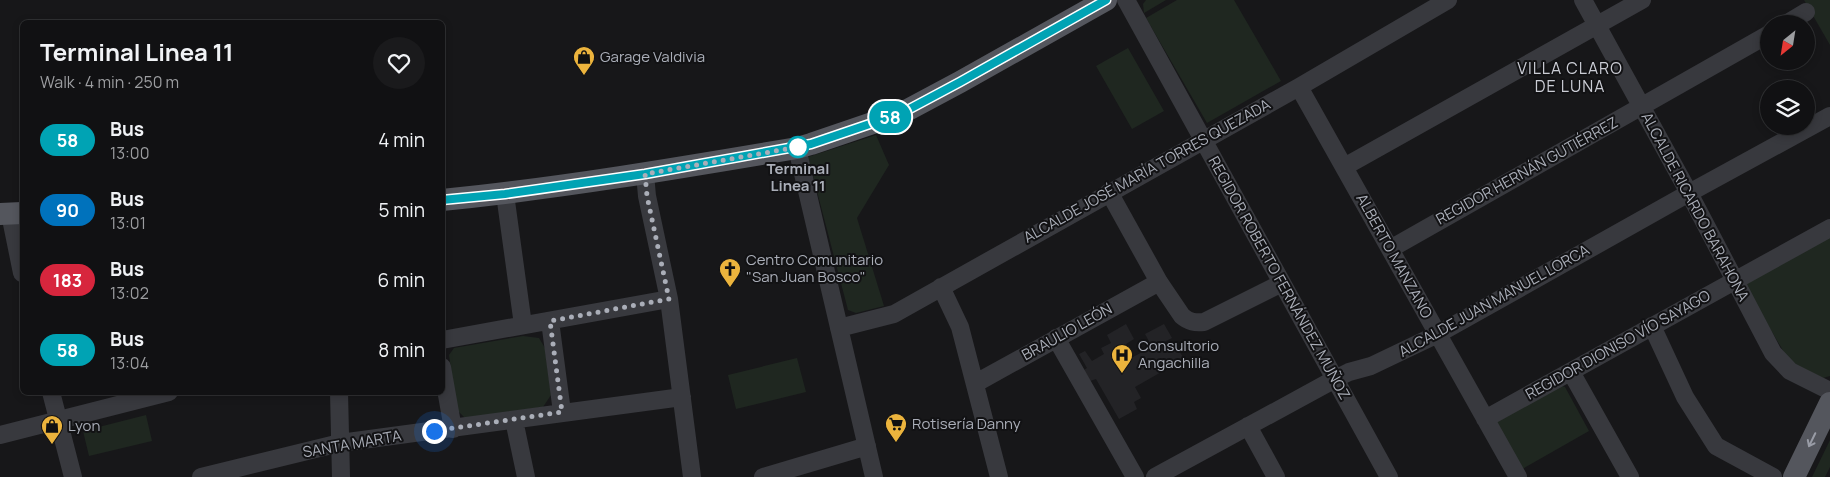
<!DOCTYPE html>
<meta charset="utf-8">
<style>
:root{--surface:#111113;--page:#1a1a1c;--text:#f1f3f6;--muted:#9c9da0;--line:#303133}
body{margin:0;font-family:Manrope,sans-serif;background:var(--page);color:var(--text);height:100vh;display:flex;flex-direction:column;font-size:19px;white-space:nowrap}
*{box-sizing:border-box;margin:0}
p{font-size:16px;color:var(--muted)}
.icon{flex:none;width:28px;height:28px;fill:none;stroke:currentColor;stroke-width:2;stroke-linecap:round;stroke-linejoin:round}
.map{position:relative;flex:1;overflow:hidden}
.side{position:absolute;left:20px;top:20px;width:425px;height:375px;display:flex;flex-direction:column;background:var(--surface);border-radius:8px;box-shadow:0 2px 8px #0003,0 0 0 1px var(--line)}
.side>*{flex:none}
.badge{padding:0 10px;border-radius:16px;font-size:18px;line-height:32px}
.needle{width:32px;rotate:210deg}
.fabs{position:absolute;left:1760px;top:15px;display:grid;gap:10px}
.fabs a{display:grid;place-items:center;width:55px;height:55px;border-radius:50%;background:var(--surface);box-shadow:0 2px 8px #0003,0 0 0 1px var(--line);font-size:25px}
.you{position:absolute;width:25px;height:25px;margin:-12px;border:4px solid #fff;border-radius:50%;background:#1a73e8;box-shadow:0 0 0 8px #1a73e833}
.map>.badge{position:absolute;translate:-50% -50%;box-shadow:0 0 0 2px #fff}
.round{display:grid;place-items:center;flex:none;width:52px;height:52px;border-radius:26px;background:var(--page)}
.summary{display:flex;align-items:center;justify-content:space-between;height:85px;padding:0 20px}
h1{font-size:24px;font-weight:700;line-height:38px}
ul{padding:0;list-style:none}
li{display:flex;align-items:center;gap:15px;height:70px;padding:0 20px}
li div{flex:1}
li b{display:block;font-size:19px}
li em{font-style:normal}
li .badge{min-width:55px;font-weight:700;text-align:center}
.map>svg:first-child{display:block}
</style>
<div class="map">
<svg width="1830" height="477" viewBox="0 0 1830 477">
<rect width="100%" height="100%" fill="#171719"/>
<!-- built -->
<path fill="#232326" d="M1126,324L1134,339L1126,344L1133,357L1152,347L1145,334L1164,324L1172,338L1162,343L1166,349L1175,344L1184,359L1135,387L1141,398L1134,402L1137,409L1119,419L1096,379L1090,381L1084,370L1087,368L1079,354L1085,351L1092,361L1104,354L1101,348L1111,343L1107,335Z"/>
<!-- green -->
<path fill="#1f2720" d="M1146,0H1166L1144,13L1143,4Z
M1177,0H1234L1281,81L1207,123L1146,18Z
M1804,0H1830V45Z
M1128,48L1164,111L1132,129L1096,66Z
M876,135L889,165L857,218L884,306L856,313L848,310L808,157Z
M1830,232V376L1823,378L1795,366L1788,359L1742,281Z
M523,336L539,338L545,348L551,395L543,407L465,418L457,410L449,355L454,348Z
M797,358L806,392L736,409L728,375Z
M1559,385L1565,387L1589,431L1517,472L1492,425Z
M146,415L152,441L89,456L83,431Z
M1830,440V467L1825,477H1812Z"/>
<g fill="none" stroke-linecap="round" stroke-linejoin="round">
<!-- minor -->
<path stroke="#38393e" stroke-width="18" d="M1126,0L1389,477
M1583,0L1689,193L1773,353L1790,371L1830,391
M1786,24L1806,12
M1299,87L1518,477
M797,148L874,477
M1344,167L1642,0
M645,174L647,196L669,299L692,477
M1109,192L1159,282L1182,316C1189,322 1195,323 1204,322L1282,283
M505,194L523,325
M10,214L22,273
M1390,249L1769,34
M941,287L960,327L999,477
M550,321L562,412
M1652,326L1685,397L1716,446L1773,477
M839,328L894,314L1299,87L1448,0
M1056,338L1135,477
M442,340L669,299
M442,367L453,429
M1571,372L1630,477
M976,383L1159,282
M51,392L73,477
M339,392L341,477
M1485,419L1830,228
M514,420L526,477
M1248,426L1276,477
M0,435L169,392
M201,477L340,443L682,397
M763,477L867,446
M1155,477L1335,379L1349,372L1371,366L1438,334L1689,193L1830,116"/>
<!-- major -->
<path stroke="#54565d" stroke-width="22" d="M442,200C561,188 679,168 797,148L811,144L902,113L960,82L1106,0
M0,214L22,213
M1794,477L1830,403"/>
</g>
<!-- one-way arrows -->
<defs><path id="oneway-shaft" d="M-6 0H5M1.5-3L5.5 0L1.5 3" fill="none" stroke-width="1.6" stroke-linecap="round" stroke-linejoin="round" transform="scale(1.25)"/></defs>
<use stroke="#999ca6" href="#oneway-shaft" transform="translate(1812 440) rotate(116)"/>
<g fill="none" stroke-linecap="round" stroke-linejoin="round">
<!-- line casing -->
<g stroke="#fff" stroke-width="11">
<path id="line" d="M442,200L505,194L645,174L811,144L902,113L960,82L1106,0"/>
</g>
<!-- line -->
<use href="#line" stroke="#00a3b4" stroke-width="8"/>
<!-- walk -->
<path stroke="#aaaeb8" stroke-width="5" stroke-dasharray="0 9" d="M434,431L562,412L550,321L669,299L647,196L645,174L798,147"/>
</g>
<!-- icons -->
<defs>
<g id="shop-pin" transform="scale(1.125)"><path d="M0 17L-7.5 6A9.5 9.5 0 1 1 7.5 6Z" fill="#ecb43d" stroke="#121214"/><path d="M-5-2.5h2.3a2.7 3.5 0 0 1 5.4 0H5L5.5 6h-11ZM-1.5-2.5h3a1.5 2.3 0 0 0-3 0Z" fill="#111"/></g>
<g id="church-pin" transform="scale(1.125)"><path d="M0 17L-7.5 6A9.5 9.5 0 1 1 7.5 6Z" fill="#ecb43d" stroke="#121214"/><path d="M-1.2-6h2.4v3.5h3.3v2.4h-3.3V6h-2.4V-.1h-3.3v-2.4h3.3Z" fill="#111"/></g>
<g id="hospital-pin" transform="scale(1.125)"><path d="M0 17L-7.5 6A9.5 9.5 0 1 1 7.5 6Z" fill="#ecb43d" stroke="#121214"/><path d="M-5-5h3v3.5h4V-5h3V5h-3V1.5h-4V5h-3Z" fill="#111"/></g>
<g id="supermarket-pin" transform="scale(1.125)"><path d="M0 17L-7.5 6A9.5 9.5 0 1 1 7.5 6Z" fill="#ecb43d" stroke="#121214"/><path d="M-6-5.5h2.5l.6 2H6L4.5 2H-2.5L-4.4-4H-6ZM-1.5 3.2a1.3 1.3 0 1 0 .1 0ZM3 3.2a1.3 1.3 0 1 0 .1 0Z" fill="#111"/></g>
</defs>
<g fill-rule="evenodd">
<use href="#shop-pin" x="584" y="57"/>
<use href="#church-pin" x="730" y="269"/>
<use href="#hospital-pin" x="1122" y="355"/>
<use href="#supermarket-pin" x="896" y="424"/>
<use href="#shop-pin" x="52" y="426"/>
</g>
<!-- markers -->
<circle fill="#fff" stroke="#00a3b4" stroke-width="2.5" cx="798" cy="147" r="10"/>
<g text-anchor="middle" stroke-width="4" stroke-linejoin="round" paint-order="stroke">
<!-- poi labels -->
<g font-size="15" fill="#aaaeb8" stroke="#121214" text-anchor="start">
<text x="600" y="62">Garage Valdivia</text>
<text x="746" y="265">Centro Comunitario<tspan x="746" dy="17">"San Juan Bosco"</tspan></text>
<text x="1138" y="351">Consultorio<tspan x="1138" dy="17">Angachilla</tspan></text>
<text x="912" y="429">Rotisería Danny</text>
<text x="68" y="431">Lyon</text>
</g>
<!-- stop labels -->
<g font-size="15" font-weight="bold" fill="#aaaeb8" stroke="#121214">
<text x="798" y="174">Terminal<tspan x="798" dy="17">Linea 11</tspan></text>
</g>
<!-- street labels -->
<g font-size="15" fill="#aaaeb8" stroke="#121214">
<text transform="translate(1147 171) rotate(-29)" y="5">ALCALDE JOSÉ MARÍA TORRES QUEZADA</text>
<text transform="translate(1527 171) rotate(-29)" y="5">REGIDOR HERNÁN GUTIÉRREZ</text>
<text transform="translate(1695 207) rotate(62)" y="5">ALCALDE RICARDO BARAHONA</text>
<text transform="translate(1394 256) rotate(61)" y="5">ALBERTO MANZANO</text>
<text transform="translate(1279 278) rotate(61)" y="5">REGIDOR ROBERTO FERNÁNDEZ MUÑOZ</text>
<text transform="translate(1494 301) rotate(-29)" y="5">ALCALDE JUAN MANUEL LORCA</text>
<text transform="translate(1067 332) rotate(-29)" y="5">BRAULIO LEÓN</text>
<text transform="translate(1618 345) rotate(-29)" y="5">REGIDOR DIONISO VÍO SAYAGO</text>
<text transform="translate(352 444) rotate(-10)" y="5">SANTA MARTA</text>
</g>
<!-- neighbourhood labels -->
<g font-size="16" letter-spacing="1" fill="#cbcdd5" stroke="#121214">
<text x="1570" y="74">VILLA CLARO<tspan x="1570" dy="18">DE LUNA</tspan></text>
</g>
</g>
</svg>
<div class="fabs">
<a><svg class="needle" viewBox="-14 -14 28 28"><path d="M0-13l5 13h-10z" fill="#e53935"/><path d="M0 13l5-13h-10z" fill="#9c9da0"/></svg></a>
<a><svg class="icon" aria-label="layers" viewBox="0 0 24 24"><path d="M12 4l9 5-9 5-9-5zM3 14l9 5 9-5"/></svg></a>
</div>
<div class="you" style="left:434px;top:431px"></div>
<b class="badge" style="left:890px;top:117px;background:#00a3b4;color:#fff">58</b>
<section class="side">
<div class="summary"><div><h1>Terminal Linea 11</h1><p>Walk · 4 min · 250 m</p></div><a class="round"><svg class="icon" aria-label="heart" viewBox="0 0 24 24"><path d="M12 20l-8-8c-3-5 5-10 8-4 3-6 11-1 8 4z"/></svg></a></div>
<ul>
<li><span class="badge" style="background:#00a3b4;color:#fff">58</span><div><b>Bus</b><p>13:00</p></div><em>4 min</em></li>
<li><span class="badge" style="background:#0072bc;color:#fff">90</span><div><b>Bus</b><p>13:01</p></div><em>5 min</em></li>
<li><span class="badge" style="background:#d7263d;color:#fff">183</span><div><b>Bus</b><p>13:02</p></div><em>6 min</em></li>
<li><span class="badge" style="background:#00a3b4;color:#fff">58</span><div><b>Bus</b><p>13:04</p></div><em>8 min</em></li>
</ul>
</section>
</div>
